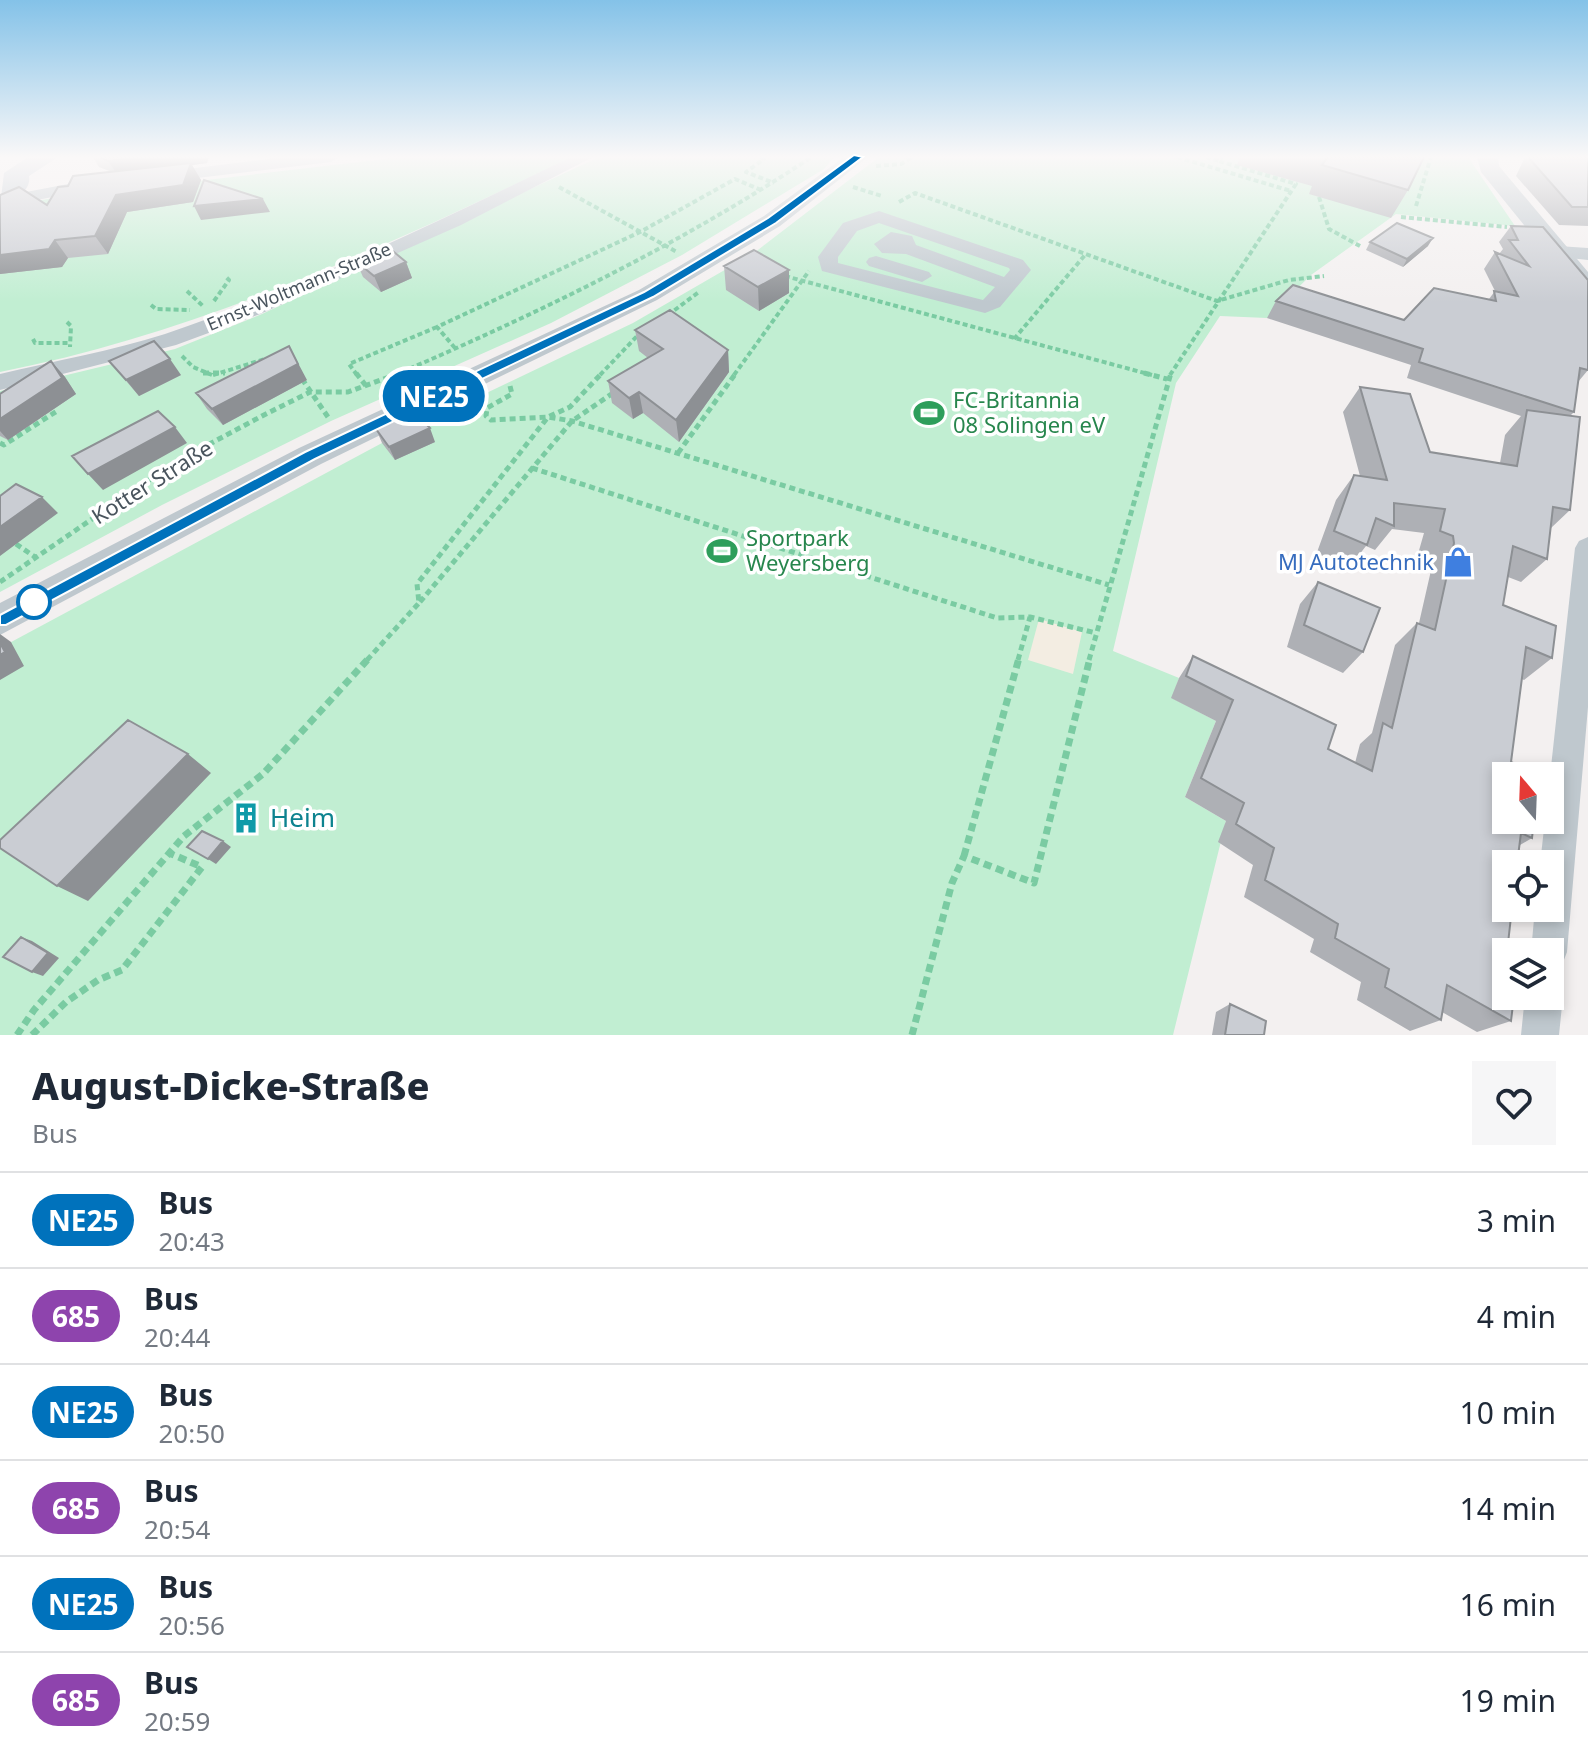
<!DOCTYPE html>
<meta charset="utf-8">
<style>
:root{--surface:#fff;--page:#f6f6f7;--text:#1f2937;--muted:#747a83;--line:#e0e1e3}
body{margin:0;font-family:"Noto Sans",sans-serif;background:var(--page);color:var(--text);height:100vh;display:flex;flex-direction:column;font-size:30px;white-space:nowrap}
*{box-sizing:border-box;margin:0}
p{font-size:26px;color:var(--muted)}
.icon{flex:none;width:44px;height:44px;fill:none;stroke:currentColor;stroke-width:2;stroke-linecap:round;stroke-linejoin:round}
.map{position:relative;height:1035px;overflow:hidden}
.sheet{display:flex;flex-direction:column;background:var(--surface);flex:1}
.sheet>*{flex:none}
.badge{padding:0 16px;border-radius:26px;font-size:28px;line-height:52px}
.needle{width:52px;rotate:341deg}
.buttons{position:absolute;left:1492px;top:762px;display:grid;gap:16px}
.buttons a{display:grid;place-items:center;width:72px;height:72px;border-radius:0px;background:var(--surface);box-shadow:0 4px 12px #0003;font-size:40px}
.map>.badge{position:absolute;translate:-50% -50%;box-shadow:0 0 0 4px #fff}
.round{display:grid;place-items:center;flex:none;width:84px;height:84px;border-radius:0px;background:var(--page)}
.head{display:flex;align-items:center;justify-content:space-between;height:136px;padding:0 32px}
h1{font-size:38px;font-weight:800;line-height:60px}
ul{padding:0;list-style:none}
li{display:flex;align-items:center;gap:24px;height:96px;padding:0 32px;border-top:2px solid var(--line)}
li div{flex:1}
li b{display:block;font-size:30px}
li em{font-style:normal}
li .badge{min-width:88px;font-weight:700;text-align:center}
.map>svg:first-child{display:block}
</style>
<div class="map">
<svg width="1588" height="1035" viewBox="0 0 1588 1035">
<rect width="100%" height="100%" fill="#f3f0f0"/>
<!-- green -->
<path fill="#c1eed2" d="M402,157H572C388,246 201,332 0,372V211L16,204L61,197Z
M599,157H834L824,169L682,255L551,323L331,421L162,505L0,592V391L175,349L262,314Z
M879,157H1468L1515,226L1396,214L1311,275L1267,318L1220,316L1176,383L1113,651L1179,678L1172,698L1216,721L1185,797L1226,821L1173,1035H0V648L382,443L633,323L754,253Z"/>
<!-- sand -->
<path fill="#f3ede2" d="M1039,619L1082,632L1073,674L1028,660Z"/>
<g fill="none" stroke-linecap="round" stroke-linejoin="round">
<!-- path-far2 -->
<path stroke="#7acba2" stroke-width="4" stroke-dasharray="5 3" stroke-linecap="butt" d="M760,157L764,159L746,172L774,183
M1177,157L1291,191
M1206,157L1219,161
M876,166L901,164L912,157
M559,187L677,252
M853,187L882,196
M1319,197L1329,229L1360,246
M899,202L915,193L1217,301L1289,280L1324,276
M1416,206L1431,157
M1401,217L1507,227
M785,276L1152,375
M187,291L204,307
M214,301L229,280L226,277
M151,305L156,309L190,310
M668,315L699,292
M67,322L71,326L70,347
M33,339L35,343H69
M1014,339L1085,255
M455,348L437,327L640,232L735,179L761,190
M182,356L193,367L212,375
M213,375L265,359
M357,375L349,364L437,327
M395,375C539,313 679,245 810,158
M600,375L640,333
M734,375L809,271
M1170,375L1296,184L1219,161L1222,157"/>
<!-- path-far1 -->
<path stroke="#7acba2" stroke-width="5" stroke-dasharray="6 4" stroke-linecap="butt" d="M203,373H225
M356,373L367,387
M1144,373L1167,379
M302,379L330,420
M510,386L512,394L487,408L486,416L491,420L548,417L572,421L1109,585
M0,443L4,445L57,411
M678,453L736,373
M532,468L997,618L1030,617L1096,633
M16,544L35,557
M0,582L174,463L262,416L310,392H348L400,373
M420,602L572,421L616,391
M367,660L419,603L417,584L548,417L570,407L602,373
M1018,660L1030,617
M1089,660L1171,373"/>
<!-- path -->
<path stroke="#7acba2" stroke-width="7" stroke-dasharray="8 5" stroke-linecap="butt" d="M964,856L1019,658
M17,1035L34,1010L184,836L263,774L369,658
M32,1035L66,1002L98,980L122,970L202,867L169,853
M912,1035L952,883L964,856L1034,883L1090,658"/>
<!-- minor -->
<path fill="#bfc8ce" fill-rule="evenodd" d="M285,157H339L331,162L163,182L154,177L163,172Z
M571,157H593L461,225L260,314L176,345L0,390V374C54,361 112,351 165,334C304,287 439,221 571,157Z
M89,180L95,181V189L0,207V197Z
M879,211L1023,260L1031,270L1000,307L985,313L822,271L818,257L843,223ZM879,223L1009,268L1010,270L1004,277L916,245L912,236L891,232L874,244L882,253L906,254L995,287L983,300L838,263V257L857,231Z
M1558,246L1588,248V260L1551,256L1548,252L1551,248Z
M876,256L929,272L932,276L922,282L869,266L866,262L869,258Z
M1588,537V707L1567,952L1562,965L1550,970V952H1531L1535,908H1550V864H1540L1545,820H1550V776L1575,548L1579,541Z
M1550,980L1557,983L1563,996L1559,1035H1521L1525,996H1550Z"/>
<!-- tertiary -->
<path fill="#bfc8ce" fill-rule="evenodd" d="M844,157H868L780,226L657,300L321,464L0,635V603L299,448L639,290L764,216Z
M1477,157H1498L1499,166L1588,272V295L1579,293L1481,172Z"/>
<!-- secondary -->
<path fill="#bfc9d3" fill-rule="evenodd" d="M28,157H58L29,176C32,190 13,203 0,206L4,173Z"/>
</g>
<!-- wall -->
<path fill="#aeb0b5" d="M93,157H209L207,163L192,165L201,180L193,202L127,212L108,254L68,258L62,267L0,274V195L47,205L68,186L112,172L99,167Z
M1240,157H1424L1408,190L1391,218L1309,194L1312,186L1237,165Z
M1525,157H1588V226L1559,225L1516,176Z
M1511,226L1588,370L1578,382L1574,412L1570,416V510L1551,528L1547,559L1521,582L1508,577L1503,605L1552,658L1524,680L1522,679L1506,776L1532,838L1520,845L1506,952L1511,1021L1477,1032L1442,1012L1441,1020L1410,1031L1357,1000L1361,982L1310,952L1314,939L1244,897L1253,865L1218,842L1226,821L1185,797L1216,721L1171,698L1179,678L1193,656L1328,749L1355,763L1360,744L1372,733L1395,645L1417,623H1419L1432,566L1431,559L1418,554L1424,533L1392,529L1375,550L1366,546L1348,569L1316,555L1336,500L1354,475L1360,476L1343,412L1360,387L1430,452L1500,463L1505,435L1521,416L1407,378L1411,365L1267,318L1276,301L1404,320L1489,299L1495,291L1484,269L1495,252L1499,254L1503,249L1499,242Z
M1370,242L1428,246L1403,267L1366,250Z
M356,261L406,262L412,278L381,292L363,277Z
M724,266L789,270V293L759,311L726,290Z
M635,330L728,350L729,372L679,442L643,413L633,419L612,403L608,381L648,358L639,351Z
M51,361L65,377L76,394L8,440L0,436V394Z
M109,361L181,375L139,396Z
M307,380L223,425L207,409L196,393Z
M376,429L435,442L395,460L382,443Z
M1318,582L1363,652L1343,673L1287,647L1300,604Z
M1230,1004L1264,1035H1212L1216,1012Z"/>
<!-- shaded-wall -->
<path fill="#8d9094" d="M137,157H209L207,163L192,165L201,180L193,202L127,212L108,254L95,236L117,174L108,161Z
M263,199L270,212L201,220L194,206Z
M1433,238L1428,246L1403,267L1407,259Z
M55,240L68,258L62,267L0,274V255Z
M406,262L412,278L381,292L374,276Z
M789,270V293L759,311L758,287Z
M289,346L307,380L223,425L212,409Z
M728,350L729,372L679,442L676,420Z
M170,359L181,375L139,396L126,380Z
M51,361L65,377L76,394L8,440L0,431V419Z
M639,392L643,413L633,419L629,398Z
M175,427L187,443L103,490L88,474Z
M430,428L435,442L395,460L389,447Z
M42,497L58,513L0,556V527Z
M0,634L11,642L24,666L0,680Z
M188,754L211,773L88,901L57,886Z
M223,841L231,847L216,864L208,859Z
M21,937L32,941L59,958L43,976L32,972Z"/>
<!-- building -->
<path fill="#cacdd3" stroke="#8d9094" stroke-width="2" d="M100,157H137L108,161Z
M1325,157H1424L1408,190L1322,165L1327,158Z
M1528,157H1588V207H1572Z
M191,163L183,185L116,195L95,236L55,240L49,249L0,255V195L19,187L47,205L58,187L68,186L73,176Z
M204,180L263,199L194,206Z
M1397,223L1433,238L1407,259L1370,242Z
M1511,226L1543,227L1588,280V370L1580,368L1574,412L1419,362L1423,349L1276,301L1293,285L1404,320L1434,288L1496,301L1494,291L1518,296L1495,252L1529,266L1509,240H1518Z
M388,247L406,262L374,276L356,261Z
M754,250L789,270L758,287L724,266Z
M670,310L728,350L676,420L639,392L629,398L608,381L663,349L635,330Z
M154,341L170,359L126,380L109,361Z
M289,346L298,364L212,409L196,393Z
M51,361L62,378L0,419V394Z
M1360,387L1410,394L1430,452L1517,466L1527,410L1580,417L1570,510L1553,507L1547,559L1513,546L1503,605L1556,626L1552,658L1526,647L1511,762L1528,770L1527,776H1506V820H1534L1532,838L1521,833L1517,864H1506V908H1512L1507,952H1506V996H1514L1511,1021L1447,985L1441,1020L1385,987L1389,969L1335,938L1338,924L1265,880L1274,848L1236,824L1244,803L1201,778L1233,700L1186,676L1193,656L1336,725L1328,749L1372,771L1383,723L1392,728L1417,623L1435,630L1454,543L1453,536L1440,531L1445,509L1394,503V526L1376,518L1367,545L1334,531L1354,475L1387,480Z
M158,411L175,427L88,474L72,456Z
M414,412L430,428L389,447L376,429Z
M16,484L42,497L0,527V496Z
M1318,582L1380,608L1363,652L1304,625Z
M0,643L5,652L0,655Z
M128,720L188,754L57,886L0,848V840Z
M202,831L223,841L208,859L187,847Z
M21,937L48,953L32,972L3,957Z
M1230,1004L1266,1021L1264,1035H1225Z"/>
<!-- sky -->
<linearGradient id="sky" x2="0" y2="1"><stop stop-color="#84c2e8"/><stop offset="0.52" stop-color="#faf8f8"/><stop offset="1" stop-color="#faf8f8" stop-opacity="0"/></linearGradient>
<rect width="1588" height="302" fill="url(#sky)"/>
<!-- line -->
<path fill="#0072bc" stroke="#fff" stroke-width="2" d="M854,155L863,157L776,223L653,297L315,459L6,625H0V615L305,452L644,292L768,218Z"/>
<!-- icons -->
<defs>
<g id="stadium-bare" transform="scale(2.4)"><path d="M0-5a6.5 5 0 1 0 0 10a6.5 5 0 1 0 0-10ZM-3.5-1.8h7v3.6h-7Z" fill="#2e9e5b" stroke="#fff" stroke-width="2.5" paint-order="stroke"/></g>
<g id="shop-bare" transform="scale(2.4)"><path d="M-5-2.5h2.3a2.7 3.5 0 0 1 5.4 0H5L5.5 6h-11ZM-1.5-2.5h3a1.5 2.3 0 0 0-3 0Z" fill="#3f7fe0" stroke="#fff" stroke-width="2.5" paint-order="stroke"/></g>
<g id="building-bare" transform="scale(2.4)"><path d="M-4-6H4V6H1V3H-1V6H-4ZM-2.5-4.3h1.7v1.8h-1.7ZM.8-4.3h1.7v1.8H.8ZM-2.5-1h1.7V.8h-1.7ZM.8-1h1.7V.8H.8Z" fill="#0f9aa8" stroke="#fff" stroke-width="2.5" paint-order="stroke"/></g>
</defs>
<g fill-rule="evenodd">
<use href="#stadium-bare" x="929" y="413"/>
<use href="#stadium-bare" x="722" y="551"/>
<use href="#shop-bare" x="1458" y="562"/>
<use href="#building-bare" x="246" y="818"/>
</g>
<!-- markers -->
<circle fill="#fff" stroke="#0072bc" stroke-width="4" cx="34" cy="602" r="16"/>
<g text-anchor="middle" stroke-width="7" stroke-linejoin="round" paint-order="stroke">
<!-- far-street labels -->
<g font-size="18" fill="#49545d" stroke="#fff">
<text transform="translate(299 287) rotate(-23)" y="6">Ernst-Woltmann-Straße</text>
</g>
<!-- leisure labels -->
<g font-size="22" fill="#27864d" stroke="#fff" text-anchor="start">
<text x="953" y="408">FC-Britannia<tspan x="953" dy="25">08 Solingen eV</tspan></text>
<text x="746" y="546">Sportpark<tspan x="746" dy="25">Weyersberg</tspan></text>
</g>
<!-- street labels -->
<g font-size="22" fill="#49545d" stroke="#fff">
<text transform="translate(152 482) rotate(-32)" y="8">Kotter Straße</text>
</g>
<!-- shop labels -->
<g font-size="22" fill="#366cbe" stroke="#fff" text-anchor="end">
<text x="1434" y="570">MJ Autotechnik</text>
</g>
<!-- near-culture labels -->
<g font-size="26" fill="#0d838f" stroke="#fff" text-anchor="start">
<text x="270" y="827">Heim</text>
</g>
</g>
</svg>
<div class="buttons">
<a><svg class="needle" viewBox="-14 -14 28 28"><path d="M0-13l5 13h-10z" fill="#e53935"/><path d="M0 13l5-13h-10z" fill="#747a83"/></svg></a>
<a><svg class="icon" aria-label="locate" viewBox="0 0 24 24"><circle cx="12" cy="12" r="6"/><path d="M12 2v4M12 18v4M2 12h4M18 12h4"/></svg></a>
<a><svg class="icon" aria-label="layers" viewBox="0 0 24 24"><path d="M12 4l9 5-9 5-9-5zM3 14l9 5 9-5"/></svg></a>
</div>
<b class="badge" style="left:434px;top:396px;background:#0072bc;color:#fff">NE25</b>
</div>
<section class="sheet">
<div class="head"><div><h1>August-Dicke-Straße</h1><p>Bus</p></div><a class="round"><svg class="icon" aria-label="heart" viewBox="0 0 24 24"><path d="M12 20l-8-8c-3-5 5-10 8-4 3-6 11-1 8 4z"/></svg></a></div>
<ul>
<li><span class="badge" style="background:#0072bc;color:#fff">NE25</span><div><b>Bus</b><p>20:43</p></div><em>3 min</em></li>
<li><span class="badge" style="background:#8e44ad;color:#fff">685</span><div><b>Bus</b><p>20:44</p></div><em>4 min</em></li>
<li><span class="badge" style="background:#0072bc;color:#fff">NE25</span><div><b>Bus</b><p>20:50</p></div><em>10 min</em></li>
<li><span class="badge" style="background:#8e44ad;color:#fff">685</span><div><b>Bus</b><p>20:54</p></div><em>14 min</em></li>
<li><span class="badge" style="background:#0072bc;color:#fff">NE25</span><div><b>Bus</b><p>20:56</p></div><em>16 min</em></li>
<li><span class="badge" style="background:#8e44ad;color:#fff">685</span><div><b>Bus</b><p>20:59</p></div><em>19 min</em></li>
</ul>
</section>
